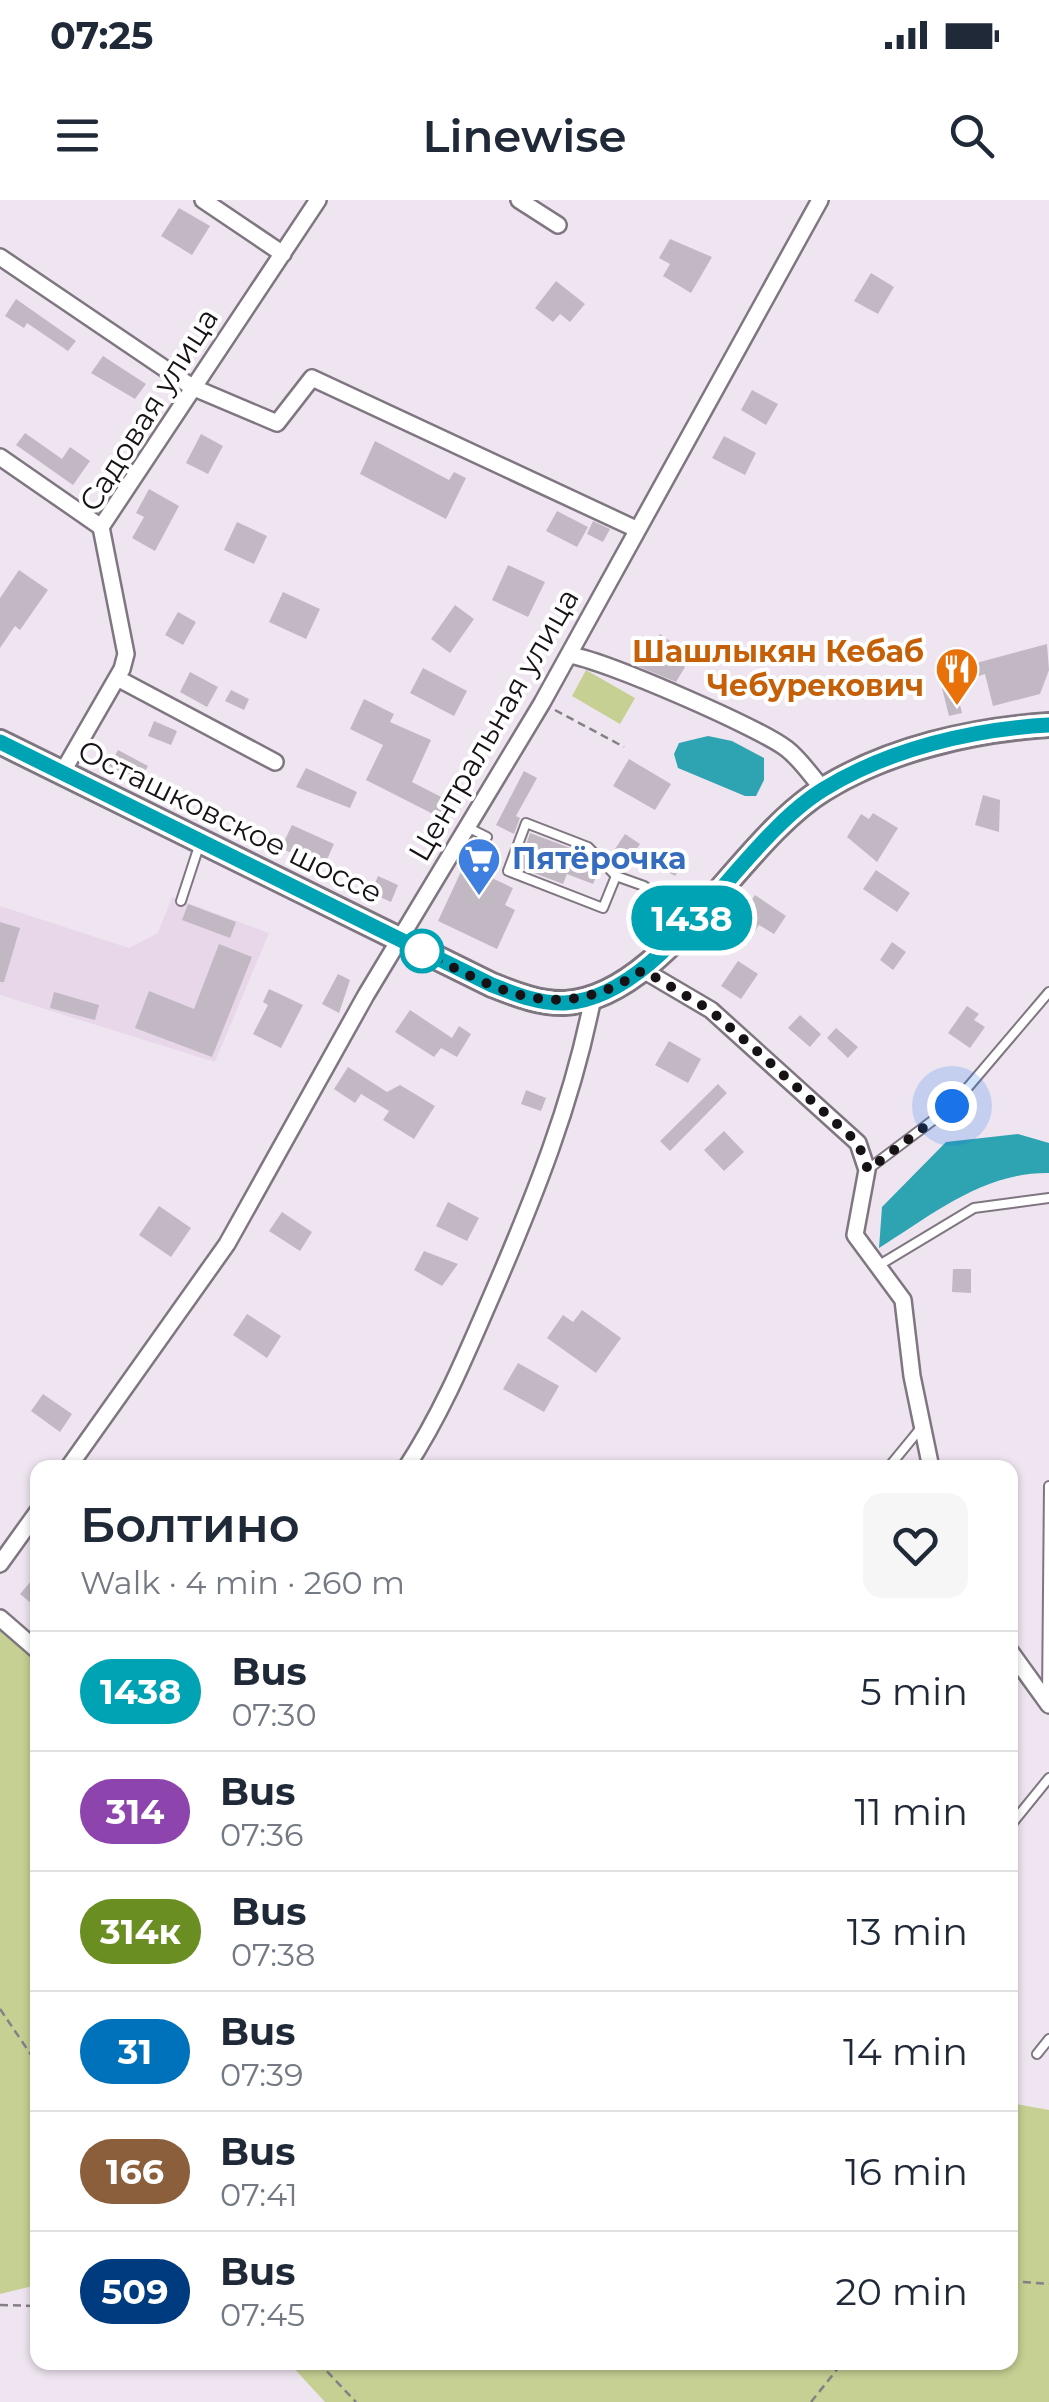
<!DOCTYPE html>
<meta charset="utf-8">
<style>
:root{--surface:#fff;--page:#f6f6f7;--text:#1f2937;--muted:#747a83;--line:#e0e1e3}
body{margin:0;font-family:Montserrat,sans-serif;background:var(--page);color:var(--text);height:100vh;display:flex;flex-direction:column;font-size:38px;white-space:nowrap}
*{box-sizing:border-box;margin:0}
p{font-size:32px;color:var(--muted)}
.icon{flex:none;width:55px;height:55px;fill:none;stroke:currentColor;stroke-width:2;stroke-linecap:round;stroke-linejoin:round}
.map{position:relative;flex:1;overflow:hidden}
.sheet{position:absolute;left:30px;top:1260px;width:988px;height:910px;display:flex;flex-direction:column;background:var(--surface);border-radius:20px;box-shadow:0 2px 8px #0004}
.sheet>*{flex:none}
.badge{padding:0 20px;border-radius:32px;font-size:35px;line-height:65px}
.you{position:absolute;width:50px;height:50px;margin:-25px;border:8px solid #fff;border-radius:50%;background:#1a73e8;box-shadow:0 0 0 15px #1a73e833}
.map>.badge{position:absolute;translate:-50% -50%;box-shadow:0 0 0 5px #fff}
.round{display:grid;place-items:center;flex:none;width:105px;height:105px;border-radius:20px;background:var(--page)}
.headline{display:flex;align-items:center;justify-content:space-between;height:170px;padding:0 50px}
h1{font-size:48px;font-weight:600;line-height:75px}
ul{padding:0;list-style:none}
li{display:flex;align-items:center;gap:30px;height:120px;padding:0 50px;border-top:2px solid var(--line)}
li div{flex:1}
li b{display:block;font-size:38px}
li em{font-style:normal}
li .badge{min-width:110px;font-weight:700;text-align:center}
.status{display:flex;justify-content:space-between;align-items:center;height:70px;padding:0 50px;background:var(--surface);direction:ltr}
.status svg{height:28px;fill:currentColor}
header{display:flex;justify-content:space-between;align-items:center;height:130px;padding:0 50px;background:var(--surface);font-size:45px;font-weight:600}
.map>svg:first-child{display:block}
</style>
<div class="status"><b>07:25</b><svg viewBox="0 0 49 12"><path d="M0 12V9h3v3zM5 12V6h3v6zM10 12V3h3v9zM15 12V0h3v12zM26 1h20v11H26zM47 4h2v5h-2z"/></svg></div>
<header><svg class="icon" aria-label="menu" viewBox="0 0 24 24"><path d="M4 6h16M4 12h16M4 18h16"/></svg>Linewise<svg class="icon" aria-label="search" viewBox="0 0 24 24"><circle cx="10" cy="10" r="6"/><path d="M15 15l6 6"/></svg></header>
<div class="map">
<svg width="1049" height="2202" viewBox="0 0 1049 2202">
<rect width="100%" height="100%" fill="#efe5f1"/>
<!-- built -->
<path fill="#e7d7e9" d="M172,697L269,733L215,862L0,795V706L129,748L158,733Z"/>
<!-- green -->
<path fill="#c6d093" d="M586,470L635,498L620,524L572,496Z
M0,1427L38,1459L37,2085L0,2094Z
M1010,1903L1049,1910V2202H325L289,2163L1010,2162Z"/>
<!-- water -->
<path fill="#2ea3b1" d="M708,536L732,541L764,558V580L756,596H745L678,568L674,554L679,543Z
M1018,934L1049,943V973C984,972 932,1015 879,1048L882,1007L946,942Z"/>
<!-- building -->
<path fill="#c2b8c3" d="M179,8L210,26L192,55L161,36Z
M670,39L712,57L691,93L663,76L670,64L659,58Z
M871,73L894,87L878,114L854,101Z
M556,81L585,104L570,122L560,114L553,122L535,108Z
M16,99L76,141L68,151L27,123L24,128L5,116Z
M103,156L146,184L135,199L91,173Z
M752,190L778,204L766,225L741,210Z
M25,233L62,259L70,247L90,261L73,285L16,245Z
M201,234L223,246L208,274L186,263Z
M724,236L756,253L745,275L712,258Z
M375,241L449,280L454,272L466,278L446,319L360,274Z
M149,289L179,306L155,351L132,338L144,317L136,313Z
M557,311L588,327L577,347L546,331Z
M593,321L610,329L603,342L587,334Z
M237,322L267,336L254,364L224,350Z
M508,365L545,382L528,417L492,400Z
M19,370L48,390L20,430L15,426L0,448V398Z
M283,392L320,409L306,439L269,422Z
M455,405L474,419L450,453L431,439Z
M178,412L196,422L183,445L165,435Z
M660,434L679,447L672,458L685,467L676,482L630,463L644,443L654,444Z
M1047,444L1049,470L1040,494L993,506L985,474L943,487L939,473Z
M423,468L467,491L454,516L410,493Z
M190,472L218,487L207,507L180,492Z
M955,485L962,513L949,516L942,488Z
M231,490L249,499L244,510L225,501Z
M364,499L394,514L390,522L431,540L412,582L449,601L441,618L366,580L383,545L350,529Z
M154,521L177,531L171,545L148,536Z
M118,550L148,566L139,582L109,566Z
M629,559L671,584L655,610L613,586Z
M306,568L357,592L350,608L296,587Z
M524,571L537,578L516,616L520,618L514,634L496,625Z
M983,595L1000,600L999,632L975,625Z
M873,613L898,628L877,662L847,637L861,614L869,619Z
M292,625L334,644L323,668L281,648Z
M530,633L576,650L572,661L598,672L593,684L567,674L563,684L518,667Z
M625,634L640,644L628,662L613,652Z
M663,649L684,661L675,676L655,665Z
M464,665L513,688L505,705L515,710L497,749L438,721Z
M876,670L910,693L897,712L863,689Z
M378,676L398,685L391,702L371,693Z
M755,695L786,716L774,734L759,725L750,739L733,727Z
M188,704L236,722L230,738L182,720Z
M0,722L20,728L4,782H0Z
M892,742L906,752L893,770L880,760Z
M219,744L252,757L212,857L135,828L149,791L194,809Z
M738,761L758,774L741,799L721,786Z
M338,774L350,780L339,813L322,804Z
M269,789L303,805L281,848L253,834L268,805L263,802Z
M54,792L99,805L95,820L50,808Z
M967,806L979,814L974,820L985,827L970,848L948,833Z
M410,810L452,838L459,826L471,834L457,857L441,848L434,857L395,832Z
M800,815L821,834L810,847L788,828Z
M836,828L858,847L848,858L827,838Z
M669,841L701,859L688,883L655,865Z
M348,867L387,892L400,885L435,906L414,939L383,920L389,911L361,894L355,903L334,889Z
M718,884L727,893L670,951L660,941Z
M526,890L546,898L541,911L521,904Z
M724,931L744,952L724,971L704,950Z
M448,1002L479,1018L467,1041L436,1026Z
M159,1006L191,1028L171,1057L139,1035Z
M282,1012L312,1032L300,1051L269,1031Z
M424,1051L458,1064L442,1086L414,1070Z
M953,1069H971V1093L952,1092Z
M582,1110L621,1138L596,1173L547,1138L563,1115L573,1122Z
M247,1114L281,1136L267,1158L233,1135Z
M518,1163L559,1186L544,1212L503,1189Z
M43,1194L72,1214L60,1232L31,1211Z
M38,1373V1409L20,1394Z"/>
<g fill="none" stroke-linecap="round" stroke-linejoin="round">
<!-- lane casing -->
<g stroke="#7f7681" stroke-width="12">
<path id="lane" d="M469,628L487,637
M616,676L603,708L508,671L526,623L588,647L616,676L644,686L690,717
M181,701L200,643
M867,970L952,906L1049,792
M881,1064L974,1008L1049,998
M888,1268L920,1229
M1047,1498L1049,1286
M1010,1626L1049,1578
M1037,1854L1049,1839"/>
</g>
<!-- street casing -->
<g stroke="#7f7681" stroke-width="20">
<path id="street" d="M203,0L283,54
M519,0L558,25
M0,57L192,187L277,223L312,178L636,329
M0,257L101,327
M569,455C602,459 760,528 787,549C801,560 812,577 823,589
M117,478L275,562
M62,573L122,469L126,454L101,327L318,0
M643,770L711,810L858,943L867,970L855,1035L903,1100L912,1176L931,1268
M68,1268L227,1044L366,795L542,503L820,0
M406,1268C442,1213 466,1155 492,1095C534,998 573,901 593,797
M0,1364L38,1311
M0,1418L38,1451
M1010,1451L1049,1505"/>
</g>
<!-- secondary casing -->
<g stroke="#7f7681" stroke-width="28">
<path id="secondary" d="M0,542L492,785C515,794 539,804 565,803C665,797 738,641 824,589C889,549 973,530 1049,525"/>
</g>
<!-- path -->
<path stroke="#867f87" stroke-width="2.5" stroke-dasharray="8 5" stroke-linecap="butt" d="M555,510L624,547
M0,1809L38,1865
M1010,2081L1049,2084
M0,2105L38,2106
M318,2162L356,2202
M811,2202L843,2162"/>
<!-- lane -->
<use href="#lane" stroke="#fff" stroke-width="8"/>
<!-- street -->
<use href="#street" stroke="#fff" stroke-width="15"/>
<!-- secondary -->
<use href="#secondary" stroke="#fff" stroke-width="22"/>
</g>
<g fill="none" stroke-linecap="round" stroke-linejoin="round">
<!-- line casing -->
<g stroke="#fff" stroke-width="22">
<path id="line" d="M0,542L492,785C515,794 539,804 565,803C665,797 738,641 824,589C889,549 973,529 1049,525"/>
</g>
<!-- line -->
<use href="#line" stroke="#00a3b4" stroke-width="15"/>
<!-- walk -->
<path stroke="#161216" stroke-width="10" stroke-dasharray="0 18" d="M422,751C501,793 560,826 643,770L710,810L757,851L858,943L868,970L952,906"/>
</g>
<!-- icons -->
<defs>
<g id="restaurant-pin" transform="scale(2.25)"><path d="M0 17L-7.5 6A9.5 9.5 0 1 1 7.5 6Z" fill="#e8710a" stroke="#fff"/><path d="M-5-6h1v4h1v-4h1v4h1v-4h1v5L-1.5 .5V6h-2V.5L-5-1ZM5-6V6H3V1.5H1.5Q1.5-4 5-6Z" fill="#fff"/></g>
<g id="supermarket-pin" transform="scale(2.25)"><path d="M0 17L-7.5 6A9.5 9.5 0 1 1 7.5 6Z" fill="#3f7fe0" stroke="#fff"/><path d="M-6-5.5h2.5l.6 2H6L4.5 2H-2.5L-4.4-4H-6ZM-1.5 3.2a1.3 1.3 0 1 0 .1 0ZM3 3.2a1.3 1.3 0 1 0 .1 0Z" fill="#fff"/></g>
</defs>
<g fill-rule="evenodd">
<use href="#restaurant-pin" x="957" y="469"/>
<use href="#supermarket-pin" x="479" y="659"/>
</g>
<!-- markers -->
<circle fill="#fff" stroke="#00a3b4" stroke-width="5" cx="422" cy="751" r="20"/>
<g text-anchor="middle" stroke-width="8" stroke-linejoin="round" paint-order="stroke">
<!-- street labels -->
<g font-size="30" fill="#161216" stroke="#fff">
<text transform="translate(149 210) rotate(-58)" y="10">Садовая улица</text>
<text transform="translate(494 525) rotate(-60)" y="10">Центральная улица</text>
<text transform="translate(230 622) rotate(26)" y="10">Осташковское шоссе</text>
</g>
<!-- food labels -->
<g font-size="30" font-weight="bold" fill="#c56008" stroke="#fff" text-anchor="end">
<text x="924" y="462">Шашлыкян Кебаб<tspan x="924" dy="34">Чебурекович</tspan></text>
</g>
<!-- shop labels -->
<g font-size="30" font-weight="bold" fill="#366cbe" stroke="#fff" text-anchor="start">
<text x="512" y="669">Пятёрочка</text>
</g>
</g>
</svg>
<div class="you" style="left:952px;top:906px"></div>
<b class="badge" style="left:692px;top:718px;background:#00a3b4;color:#fff">1438</b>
<section class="sheet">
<div class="headline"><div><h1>Болтино</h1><p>Walk · 4 min · 260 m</p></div><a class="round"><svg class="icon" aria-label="heart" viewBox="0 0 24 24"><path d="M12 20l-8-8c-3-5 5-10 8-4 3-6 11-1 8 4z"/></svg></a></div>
<ul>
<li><span class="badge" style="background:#00a3b4;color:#fff">1438</span><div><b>Bus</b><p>07:30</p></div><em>5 min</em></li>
<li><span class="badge" style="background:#8e44ad;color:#fff">314</span><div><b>Bus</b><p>07:36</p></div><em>11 min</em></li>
<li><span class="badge" style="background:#6b8e23;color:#fff">314к</span><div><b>Bus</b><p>07:38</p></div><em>13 min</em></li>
<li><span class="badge" style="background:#0072bc;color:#fff">31</span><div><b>Bus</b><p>07:39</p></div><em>14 min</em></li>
<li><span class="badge" style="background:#8b5e3c;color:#fff">166</span><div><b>Bus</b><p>07:41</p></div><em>16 min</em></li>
<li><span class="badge" style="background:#003b80;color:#fff">509</span><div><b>Bus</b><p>07:45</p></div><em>20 min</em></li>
</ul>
</section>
</div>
